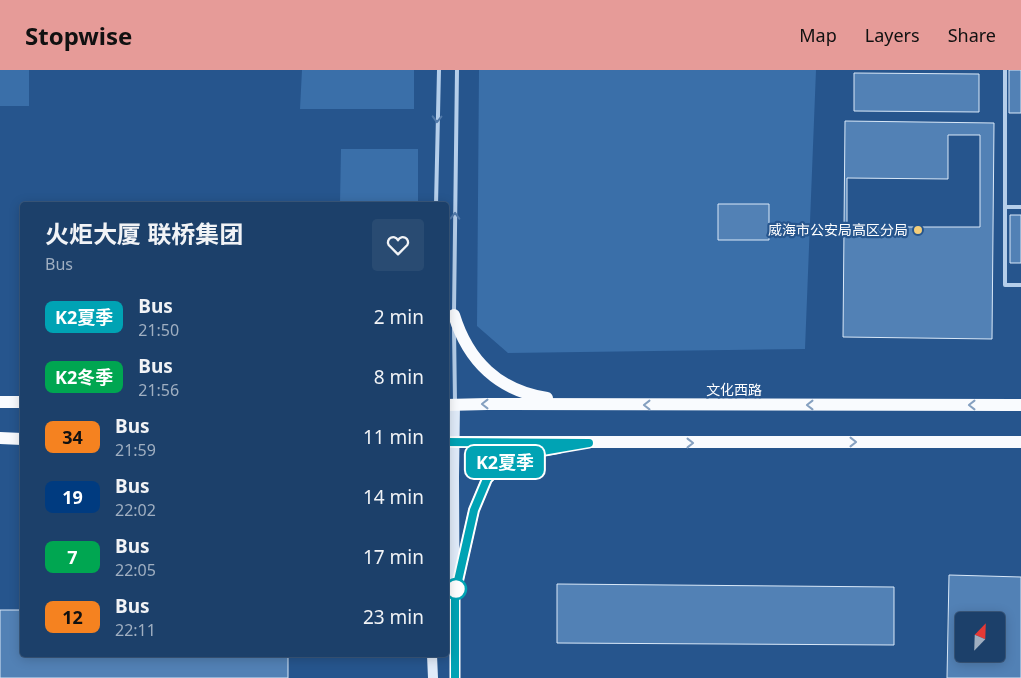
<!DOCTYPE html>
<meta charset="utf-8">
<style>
:root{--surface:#1c406a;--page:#294b72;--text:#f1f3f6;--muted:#a0afc1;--line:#3a597e;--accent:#e69b98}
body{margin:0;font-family:"Noto Sans","Noto Sans SC",sans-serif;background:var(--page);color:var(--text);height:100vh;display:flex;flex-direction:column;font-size:19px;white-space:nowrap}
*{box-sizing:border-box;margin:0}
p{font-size:16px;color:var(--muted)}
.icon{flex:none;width:28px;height:28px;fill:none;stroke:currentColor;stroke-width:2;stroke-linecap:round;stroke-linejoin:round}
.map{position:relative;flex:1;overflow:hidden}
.side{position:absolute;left:20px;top:132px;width:429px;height:455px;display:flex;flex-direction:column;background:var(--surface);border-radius:5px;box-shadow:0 2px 12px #0003,0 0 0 1px var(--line)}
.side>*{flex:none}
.badge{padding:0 10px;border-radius:8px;font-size:18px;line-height:32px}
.needle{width:32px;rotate:23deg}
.buttons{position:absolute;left:955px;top:542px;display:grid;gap:10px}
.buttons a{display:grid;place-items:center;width:50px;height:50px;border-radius:5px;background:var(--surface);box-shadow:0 2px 12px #0003,0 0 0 1px var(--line);font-size:25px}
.map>.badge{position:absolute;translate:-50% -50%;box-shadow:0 0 0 2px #fff}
.round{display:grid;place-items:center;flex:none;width:52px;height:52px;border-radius:5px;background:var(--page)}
.summary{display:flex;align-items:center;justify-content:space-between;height:85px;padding:0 25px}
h1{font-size:24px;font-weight:700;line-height:38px}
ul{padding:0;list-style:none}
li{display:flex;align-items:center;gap:15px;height:60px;padding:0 25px}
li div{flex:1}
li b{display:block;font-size:19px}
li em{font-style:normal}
li .badge{min-width:55px;font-weight:700;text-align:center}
header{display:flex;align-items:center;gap:30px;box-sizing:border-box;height:70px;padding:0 25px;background:var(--accent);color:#111}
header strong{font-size:24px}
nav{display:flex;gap:28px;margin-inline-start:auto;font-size:18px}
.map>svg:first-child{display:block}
</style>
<header>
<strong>Stopwise</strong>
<nav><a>Map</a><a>Layers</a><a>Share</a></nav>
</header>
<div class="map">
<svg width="1021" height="608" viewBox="0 0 1021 608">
<rect width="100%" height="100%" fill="#26558d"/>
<!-- green -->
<path fill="#3a6fa9" d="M0,0H29V36H0Z
M302,0H414V39H300Z
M479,0H816L805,279L508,283L477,256Z
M341,79H418V135H383L382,134L340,133Z"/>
<!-- building -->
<path fill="#5281b5" stroke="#d9e8f8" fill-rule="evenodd" d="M1009,0H1021V43H1009Z
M854,3L979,4V42L854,41Z
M845,51L994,53L992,269L843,267Z
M948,65H980V157H847V108L948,109Z
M718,134H769V170H718Z
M1010,145H1021V193H1010Z
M949,505L1021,507V608H947ZM964,551H996V584H964Z
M557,514L894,517V575L557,573Z
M0,540H22V585H288V608H0Z"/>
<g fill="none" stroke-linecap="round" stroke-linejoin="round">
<!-- service -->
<path stroke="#b5ceea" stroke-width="4" d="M1005,0V215H1021
M436,135L439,0
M1005,137H1021
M454,242L457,0
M454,259L455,332"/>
<!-- secondary -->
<path stroke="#e0ebf9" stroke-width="10" d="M432,585L433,608
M455,608L454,407L455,334"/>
<!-- primary -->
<path stroke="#f9fbfe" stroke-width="12" d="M454,245C468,291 499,321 547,328
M0,332H22
M446,335L487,334L1021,335
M0,368L22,369
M446,372H1021
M455,524L474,440L487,409L500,395L512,388L525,384L558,378"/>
</g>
<!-- one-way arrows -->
<defs><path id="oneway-chevron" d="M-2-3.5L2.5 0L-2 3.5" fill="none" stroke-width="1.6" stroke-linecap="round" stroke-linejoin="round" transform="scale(1.25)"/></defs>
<g stroke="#5179a9">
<use href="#oneway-chevron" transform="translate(437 49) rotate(91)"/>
<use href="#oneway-chevron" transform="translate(455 146) rotate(-89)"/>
</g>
<g stroke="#85a0c0">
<use href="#oneway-chevron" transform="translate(485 334) rotate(180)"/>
<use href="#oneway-chevron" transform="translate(647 335) rotate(-180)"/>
<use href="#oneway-chevron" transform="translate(810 335) rotate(-180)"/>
<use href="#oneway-chevron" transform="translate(972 335) rotate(180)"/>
<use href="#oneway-chevron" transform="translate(853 372)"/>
<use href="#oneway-chevron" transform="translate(690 373)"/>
</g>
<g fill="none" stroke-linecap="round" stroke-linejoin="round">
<!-- line casing -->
<g stroke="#fff" stroke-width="11">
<path id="line" d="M446,372L589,373L525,384L512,388L500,396L487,409L474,440L455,524V608"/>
</g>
<!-- line -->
<use href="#line" stroke="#00a3b4" stroke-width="8"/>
</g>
<!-- markers -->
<circle fill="#f4ce7a" stroke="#26558d" stroke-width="2" cx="918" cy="160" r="5"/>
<circle fill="#fff" stroke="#00a3b4" stroke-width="2.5" cx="456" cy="519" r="10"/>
<g text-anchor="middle" stroke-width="4.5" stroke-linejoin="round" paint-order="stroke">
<!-- poi labels -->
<g font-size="14" fill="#fff" stroke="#26558d" text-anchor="end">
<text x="908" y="165">威海市公安局高区分局</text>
</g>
<!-- street labels -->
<g font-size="14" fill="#fff" stroke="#26558d">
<text x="734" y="325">文化西路</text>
</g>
</g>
</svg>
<div class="buttons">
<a><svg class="needle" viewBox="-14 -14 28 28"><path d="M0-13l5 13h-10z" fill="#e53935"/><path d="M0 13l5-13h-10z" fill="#a0afc1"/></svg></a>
</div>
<b class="badge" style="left:505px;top:392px;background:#00a3b4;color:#fff">K2夏季</b>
<section class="side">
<div class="summary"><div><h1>火炬大厦 联桥集团</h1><p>Bus</p></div><a class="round"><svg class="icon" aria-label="heart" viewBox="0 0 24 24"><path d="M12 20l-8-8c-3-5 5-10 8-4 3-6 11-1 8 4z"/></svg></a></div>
<ul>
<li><span class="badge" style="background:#00a3b4;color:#fff">K2夏季</span><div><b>Bus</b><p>21:50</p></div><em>2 min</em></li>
<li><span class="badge" style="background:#00a651;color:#fff">K2冬季</span><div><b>Bus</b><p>21:56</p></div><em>8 min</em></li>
<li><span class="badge" style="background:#f58220;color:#111">34</span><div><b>Bus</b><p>21:59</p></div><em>11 min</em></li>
<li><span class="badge" style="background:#003b80;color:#fff">19</span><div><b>Bus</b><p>22:02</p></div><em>14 min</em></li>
<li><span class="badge" style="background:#00a651;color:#fff">7</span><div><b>Bus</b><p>22:05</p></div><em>17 min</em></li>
<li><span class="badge" style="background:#f58220;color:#111">12</span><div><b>Bus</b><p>22:11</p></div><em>23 min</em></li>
</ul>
</section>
</div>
